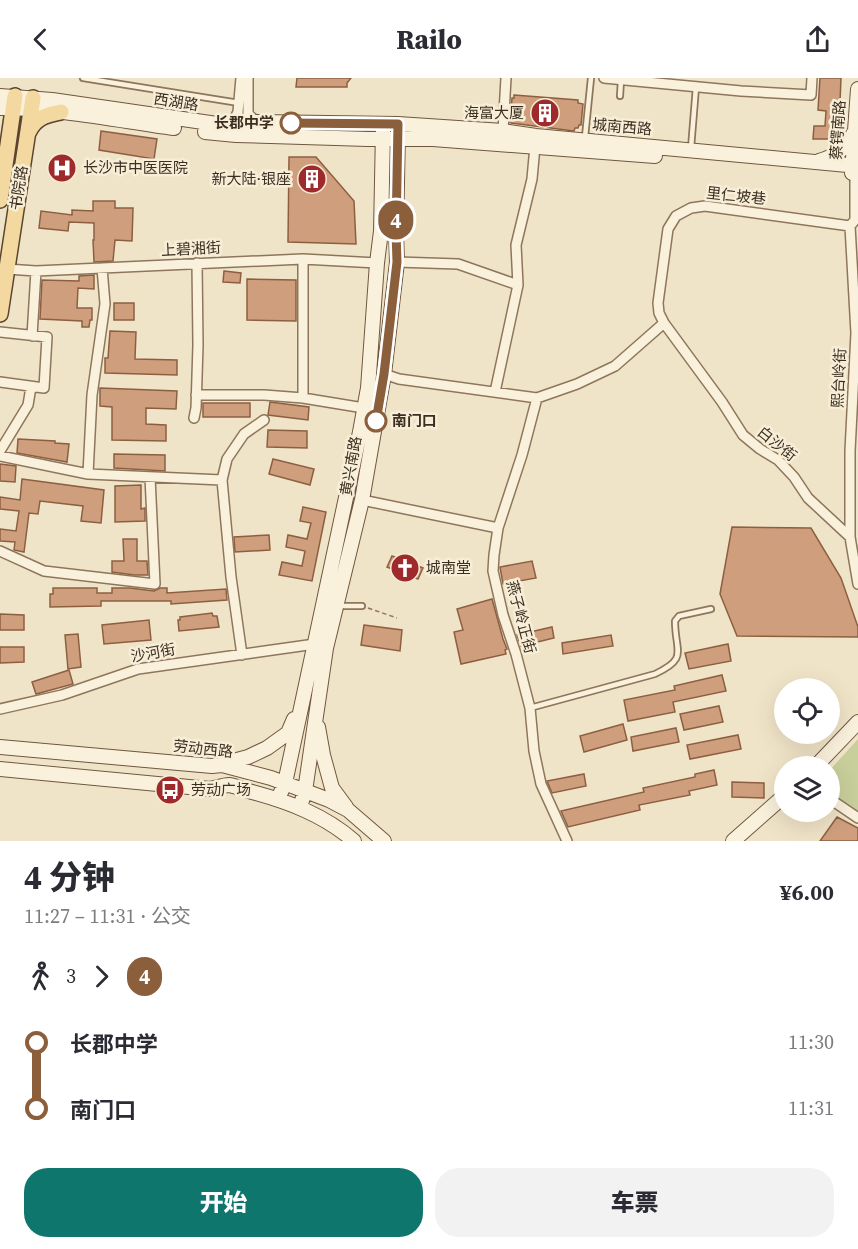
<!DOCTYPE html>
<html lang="zh">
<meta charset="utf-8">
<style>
:root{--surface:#fff;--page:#f2f2f3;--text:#2b2b33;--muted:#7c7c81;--accent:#0f766e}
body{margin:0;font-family:"Source Serif 4","Noto Sans SC",serif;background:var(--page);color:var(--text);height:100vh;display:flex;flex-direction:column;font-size:22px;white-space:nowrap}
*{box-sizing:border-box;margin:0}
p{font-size:20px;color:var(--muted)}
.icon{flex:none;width:33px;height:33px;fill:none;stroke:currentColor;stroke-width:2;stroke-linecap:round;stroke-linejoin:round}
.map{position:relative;height:763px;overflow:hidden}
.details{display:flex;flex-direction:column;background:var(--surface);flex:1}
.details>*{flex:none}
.badge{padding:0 12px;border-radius:20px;font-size:21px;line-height:39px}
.tools{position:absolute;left:774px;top:600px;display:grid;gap:12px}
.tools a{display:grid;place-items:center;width:66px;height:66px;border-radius:50%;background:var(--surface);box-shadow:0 6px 24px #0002;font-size:30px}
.map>.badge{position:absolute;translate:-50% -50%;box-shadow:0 0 0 3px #fff}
.legs{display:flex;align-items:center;gap:9px;height:66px;padding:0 24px;font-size:20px}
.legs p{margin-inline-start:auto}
.summary{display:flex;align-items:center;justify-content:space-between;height:102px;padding:0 24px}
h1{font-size:33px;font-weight:800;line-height:45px}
.primary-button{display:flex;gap:12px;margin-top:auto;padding:12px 24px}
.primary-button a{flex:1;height:69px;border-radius:24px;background:var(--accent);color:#fff;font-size:24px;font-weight:800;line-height:69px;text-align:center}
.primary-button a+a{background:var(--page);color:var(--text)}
ul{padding:0 24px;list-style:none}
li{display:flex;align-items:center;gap:21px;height:66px;font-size:22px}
li i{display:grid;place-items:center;width:9px;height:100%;margin:0 8px;background:currentColor}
li i::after{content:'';width:15px;height:15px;margin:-8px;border:4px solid;border-radius:50%;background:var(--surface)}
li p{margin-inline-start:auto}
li:first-child i{background:linear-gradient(#0000 50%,currentColor 0)}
li:last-child i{background:linear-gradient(currentColor 50%,#0000 0)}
header{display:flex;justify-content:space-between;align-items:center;height:78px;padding:0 24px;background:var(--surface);font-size:27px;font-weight:800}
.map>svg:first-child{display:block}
</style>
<header><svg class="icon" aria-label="back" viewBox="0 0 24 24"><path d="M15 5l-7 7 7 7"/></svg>Railo<svg class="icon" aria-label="share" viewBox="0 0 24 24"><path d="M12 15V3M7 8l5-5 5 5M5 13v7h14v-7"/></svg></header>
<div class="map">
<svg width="858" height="763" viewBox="0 0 858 763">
<rect width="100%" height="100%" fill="#f0e4c8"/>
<!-- green -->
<path fill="#c9cf9b" d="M858,661V734L830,714V692Z"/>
<!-- building -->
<path fill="#cf9f7d" stroke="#8d5f41" stroke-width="1.5" d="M297,0H351L347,5V9H296Z
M820,0H841L839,48L836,55L828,61H813L814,48H825L826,33L818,32Z
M514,17L578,22V25L583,26L581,47H579L578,50H575L574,53L511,45L510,44L512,20H514Z
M101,53L157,61L154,81L99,72Z
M289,79H316L354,123L356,166L288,164Z
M93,123H115V130H133L132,163L115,162L113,183L94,184L93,162H94V145L69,144L68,153L39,150L41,133L72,137V132L93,133Z
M224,193L241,195L240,205L223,204Z
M94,197V211L78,210L77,230H92V242H90L89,249H82V243L40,241L42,202L79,203V198Z
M247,201L296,202V243L247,242Z
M114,225H134V242H114Z
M110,253L136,254L135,281L177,282V297L105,295V280H108Z
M100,310L177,313L176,331L146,330V346L166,347V363L112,362V329L100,328Z
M270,324L309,329L308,342L268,337Z
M203,325H250V339H203Z
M268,352L307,353V370L267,369Z
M18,361L55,363V365L69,366L67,384L17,375Z
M114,376L165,377V393L114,390Z
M273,381L314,391L310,407L269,396Z
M0,386L16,388L15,404L0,403Z
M22,401L104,412L101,445L81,443L83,428L40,423L38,436L29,435L24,474L14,472L15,464L0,463V451L16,453L19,433L0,431V419L20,422Z
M141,407V431L145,430V443L115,444V408Z
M303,429L326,434L312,503L279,497L282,484L302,488L305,473L286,469L288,457L307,461L311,445L300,443Z
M732,449L811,450L841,500L858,549V559L737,558L720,516Z
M269,457L270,472L235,474L234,459Z
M123,461H137V483H147L148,497H134L112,494V483H124Z
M392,478L423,490L418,501L387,489Z
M532,483L536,500L503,506L500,489Z
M53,510H97V515H112V510H130L154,513L160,510H167V515L226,511L227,522L171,526V523H101V528L50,529V516H53Z
M492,521L503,561L507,571L505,572L506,576L461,586L454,554L463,552L457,531Z
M212,535L213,538H217L219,549L179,553L178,542H180V539Z
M0,536L24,537V552H0Z
M149,542L151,562L104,566L102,547Z
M364,547L402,552L400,573L361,567Z
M552,549L554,560L521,568L517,557Z
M78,556L81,589L68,591L65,557Z
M611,557L613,568L563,576L562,565Z
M728,566L731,583L689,591L685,575Z
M0,569H24V584L0,585Z
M69,592L73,606L36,616L32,604Z
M722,597L726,613L673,624L675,634L628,643L624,622L675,612L674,608Z
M719,628L723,644L684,652L680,636Z
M623,646L627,662L584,674L580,658Z
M676,650L679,664L633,673L631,659Z
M738,657L741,671L690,681L687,667Z
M714,692L717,707L689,713L690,717L639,727L640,732L568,749L561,733L644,714L643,710L695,699V696Z
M584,696L586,708L552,715L547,703Z
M732,704L764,705V720L732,719Z
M837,739L858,750V763H820Z"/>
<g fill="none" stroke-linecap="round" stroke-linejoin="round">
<!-- lane casing -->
<g stroke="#8d765c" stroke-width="8">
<path id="lane" d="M83,0L239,25
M620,18L621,2
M585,59L591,0
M691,70L696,9
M337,528H362
M530,630L655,596C689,580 675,574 675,543L679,538L711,531"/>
</g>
<!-- street casing -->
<g stroke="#8d765c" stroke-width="12">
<path id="street" d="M248,0V35L250,38L257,44
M604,0L741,13L811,17L812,0
M232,46L238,34L241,0
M503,53L506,0
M855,97V142L850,148L856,255L850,373V459L858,506
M850,148L705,128L691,130L676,138L668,151L658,225L659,235L664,245L722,324L743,357L760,371L778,382L794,399L808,420L850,459
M397,184L458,186L518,207
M7,191L36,193L303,181L377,185
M0,254L47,259L44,310L0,304
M32,258L36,193
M384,296L399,301L537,320L577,306L615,288L664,245
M495,314L518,207L516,167L532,101L535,68
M196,317H264L303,320L370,331
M303,320V181
M537,320L522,377L498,450L494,477L493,493L503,537L516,576L530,630L534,673L541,706L567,763
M194,340L196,330L198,267L197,185
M0,373L28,327L31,309
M0,378L88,396L222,402
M88,396L92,317L105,226L102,190
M362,422L498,450
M0,473L44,493L155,506L150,399
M242,577L231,499L222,402L227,381L244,356L264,342
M0,631L62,617L138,591L315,566
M830,721L858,740"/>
</g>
<!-- secondary casing -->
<g stroke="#6f573f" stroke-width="16">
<path id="secondary" d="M0,18L52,22L217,46L257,44L398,46L503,53L536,58L858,88
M0,30C58,30 116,42 174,50
M205,54L236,57L368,61H433L655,78
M819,83C836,78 847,70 854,54
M852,95L858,11
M318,649L323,677L332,710L346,729
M0,669L212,688L222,687L271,700L329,722L348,732L384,763
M222,686L248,679L267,670L288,655L294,641
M816,688L858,644
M0,691L210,711C216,710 223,707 229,707C236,708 245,712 252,714C289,724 324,737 354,763
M278,721L285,705L360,354L368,310L377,185L381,153L383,53
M300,729L305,713L326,570L362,422L384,296L397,184L396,154L398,54
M733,763L784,718"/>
</g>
<!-- primary casing -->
<g stroke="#5b4430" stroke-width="18">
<path id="primary" d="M28,55C35,40 45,37 61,34
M0,122L15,18
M0,236L33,20"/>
</g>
<!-- path -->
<path stroke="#8d765c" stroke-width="1.5" stroke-dasharray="4.5 3" stroke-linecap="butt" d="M368,530L397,540"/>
<!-- lane -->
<use href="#lane" stroke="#faf1dc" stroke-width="4.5"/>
<!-- street -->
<use href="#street" stroke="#faf1dc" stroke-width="9"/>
<!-- secondary -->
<use href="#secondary" stroke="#faf1dc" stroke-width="14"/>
<!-- primary -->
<use href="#primary" stroke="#f3d9a0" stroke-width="15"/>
</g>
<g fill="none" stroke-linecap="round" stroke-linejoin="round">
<!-- line-1 casing -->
<g stroke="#fff" stroke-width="14">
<path id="line-1" d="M291,45L398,46L396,154L397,184L384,296L376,343"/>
</g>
<!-- line-1 -->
<use href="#line-1" stroke="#8b5e3c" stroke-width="9"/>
</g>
<!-- icons -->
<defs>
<g id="building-disc" transform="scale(1.5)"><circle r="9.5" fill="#9e2a2b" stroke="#f7eed8"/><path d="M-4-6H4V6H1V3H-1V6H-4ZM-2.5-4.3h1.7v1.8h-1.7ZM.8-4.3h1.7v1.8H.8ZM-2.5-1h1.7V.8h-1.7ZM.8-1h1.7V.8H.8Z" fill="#fff"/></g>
<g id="hospital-disc" transform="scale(1.5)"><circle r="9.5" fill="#9e2a2b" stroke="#f7eed8"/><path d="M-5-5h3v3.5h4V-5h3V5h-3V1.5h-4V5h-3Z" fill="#fff"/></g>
<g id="church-disc" transform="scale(1.5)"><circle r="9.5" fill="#9e2a2b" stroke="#f7eed8"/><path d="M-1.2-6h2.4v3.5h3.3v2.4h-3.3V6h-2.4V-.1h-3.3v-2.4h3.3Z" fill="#fff"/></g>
<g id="bus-disc" transform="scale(1.5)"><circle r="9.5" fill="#9e2a2b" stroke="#f7eed8"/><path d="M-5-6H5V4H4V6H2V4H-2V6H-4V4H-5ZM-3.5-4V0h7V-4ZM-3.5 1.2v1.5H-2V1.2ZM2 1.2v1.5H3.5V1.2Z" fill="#fff"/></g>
</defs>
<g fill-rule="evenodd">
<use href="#building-disc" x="545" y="35"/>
<use href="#hospital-disc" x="62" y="90"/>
<use href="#building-disc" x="312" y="101"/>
<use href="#church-disc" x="405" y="490"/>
<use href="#bus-disc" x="170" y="712"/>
</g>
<!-- markers -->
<g fill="#fff" stroke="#8b5e3c" stroke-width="3">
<circle cx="291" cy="45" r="10"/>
<circle cx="376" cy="343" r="10"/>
</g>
<g text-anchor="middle" stroke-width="5" stroke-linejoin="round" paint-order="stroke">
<!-- street labels -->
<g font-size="15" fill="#3d2e20" stroke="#f7eed8">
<text transform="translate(176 24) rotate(9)" y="5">西湖路</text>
<text transform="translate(622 49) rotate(5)" y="5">城南西路</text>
<text transform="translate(838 52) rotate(-86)" y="5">蔡锷南路</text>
<text transform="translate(19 110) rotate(-81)" y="5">书院路</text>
<text transform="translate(736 118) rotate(6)" y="5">里仁坡巷</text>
<text transform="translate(191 171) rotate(-3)" y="5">上碧湘街</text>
<text transform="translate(839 300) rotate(-87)" y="5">熙台岭街</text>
<text transform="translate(777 366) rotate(39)" y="5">白沙街</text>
<text transform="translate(351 388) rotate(-80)" y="5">黄兴南路</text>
<text transform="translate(521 539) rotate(75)" y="5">燕子岭正街</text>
<text transform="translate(153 575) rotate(-10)" y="5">沙河街</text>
<text transform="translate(203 671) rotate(6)" y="5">劳动西路</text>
</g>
<!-- poi labels -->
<g font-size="15" fill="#3d2e20" stroke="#f7eed8" text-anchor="start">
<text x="524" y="40" text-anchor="end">海富大厦</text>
<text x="83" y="95">长沙市中医医院</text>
<text x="291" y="106" text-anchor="end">新大陆·银座</text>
<text x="426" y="495">城南堂</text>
<text x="191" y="717">劳动广场</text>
</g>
<!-- stop labels -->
<g font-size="15" font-weight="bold" fill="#3d2e20" stroke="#f7eed8" text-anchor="end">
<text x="274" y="50">长郡中学</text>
<text x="392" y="348" text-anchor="start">南门口</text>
</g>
</g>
</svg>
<div class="tools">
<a><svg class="icon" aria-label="locate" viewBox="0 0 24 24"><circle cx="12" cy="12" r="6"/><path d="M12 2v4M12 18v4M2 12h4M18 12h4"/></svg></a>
<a><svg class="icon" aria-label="layers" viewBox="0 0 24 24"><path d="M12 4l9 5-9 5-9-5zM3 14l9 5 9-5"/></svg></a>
</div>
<b class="badge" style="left:396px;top:142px;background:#8b5e3c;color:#fff">4</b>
</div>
<section class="details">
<div class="summary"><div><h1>4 分钟</h1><p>11:27 – 11:31 · 公交</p></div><b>¥6.00</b></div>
<div class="legs"><svg class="icon" aria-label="walk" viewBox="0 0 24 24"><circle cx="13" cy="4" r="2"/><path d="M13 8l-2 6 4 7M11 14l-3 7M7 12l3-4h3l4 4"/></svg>3<svg class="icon" aria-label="forward" viewBox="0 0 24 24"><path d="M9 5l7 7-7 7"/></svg><b class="badge" style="background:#8b5e3c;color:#fff">4</b></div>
<ul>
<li><i style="color:#8b5e3c"></i><b>长郡中学</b><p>11:30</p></li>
<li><i style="color:#8b5e3c"></i><b>南门口</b><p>11:31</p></li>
</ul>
<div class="primary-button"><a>开始</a><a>车票</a></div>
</section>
